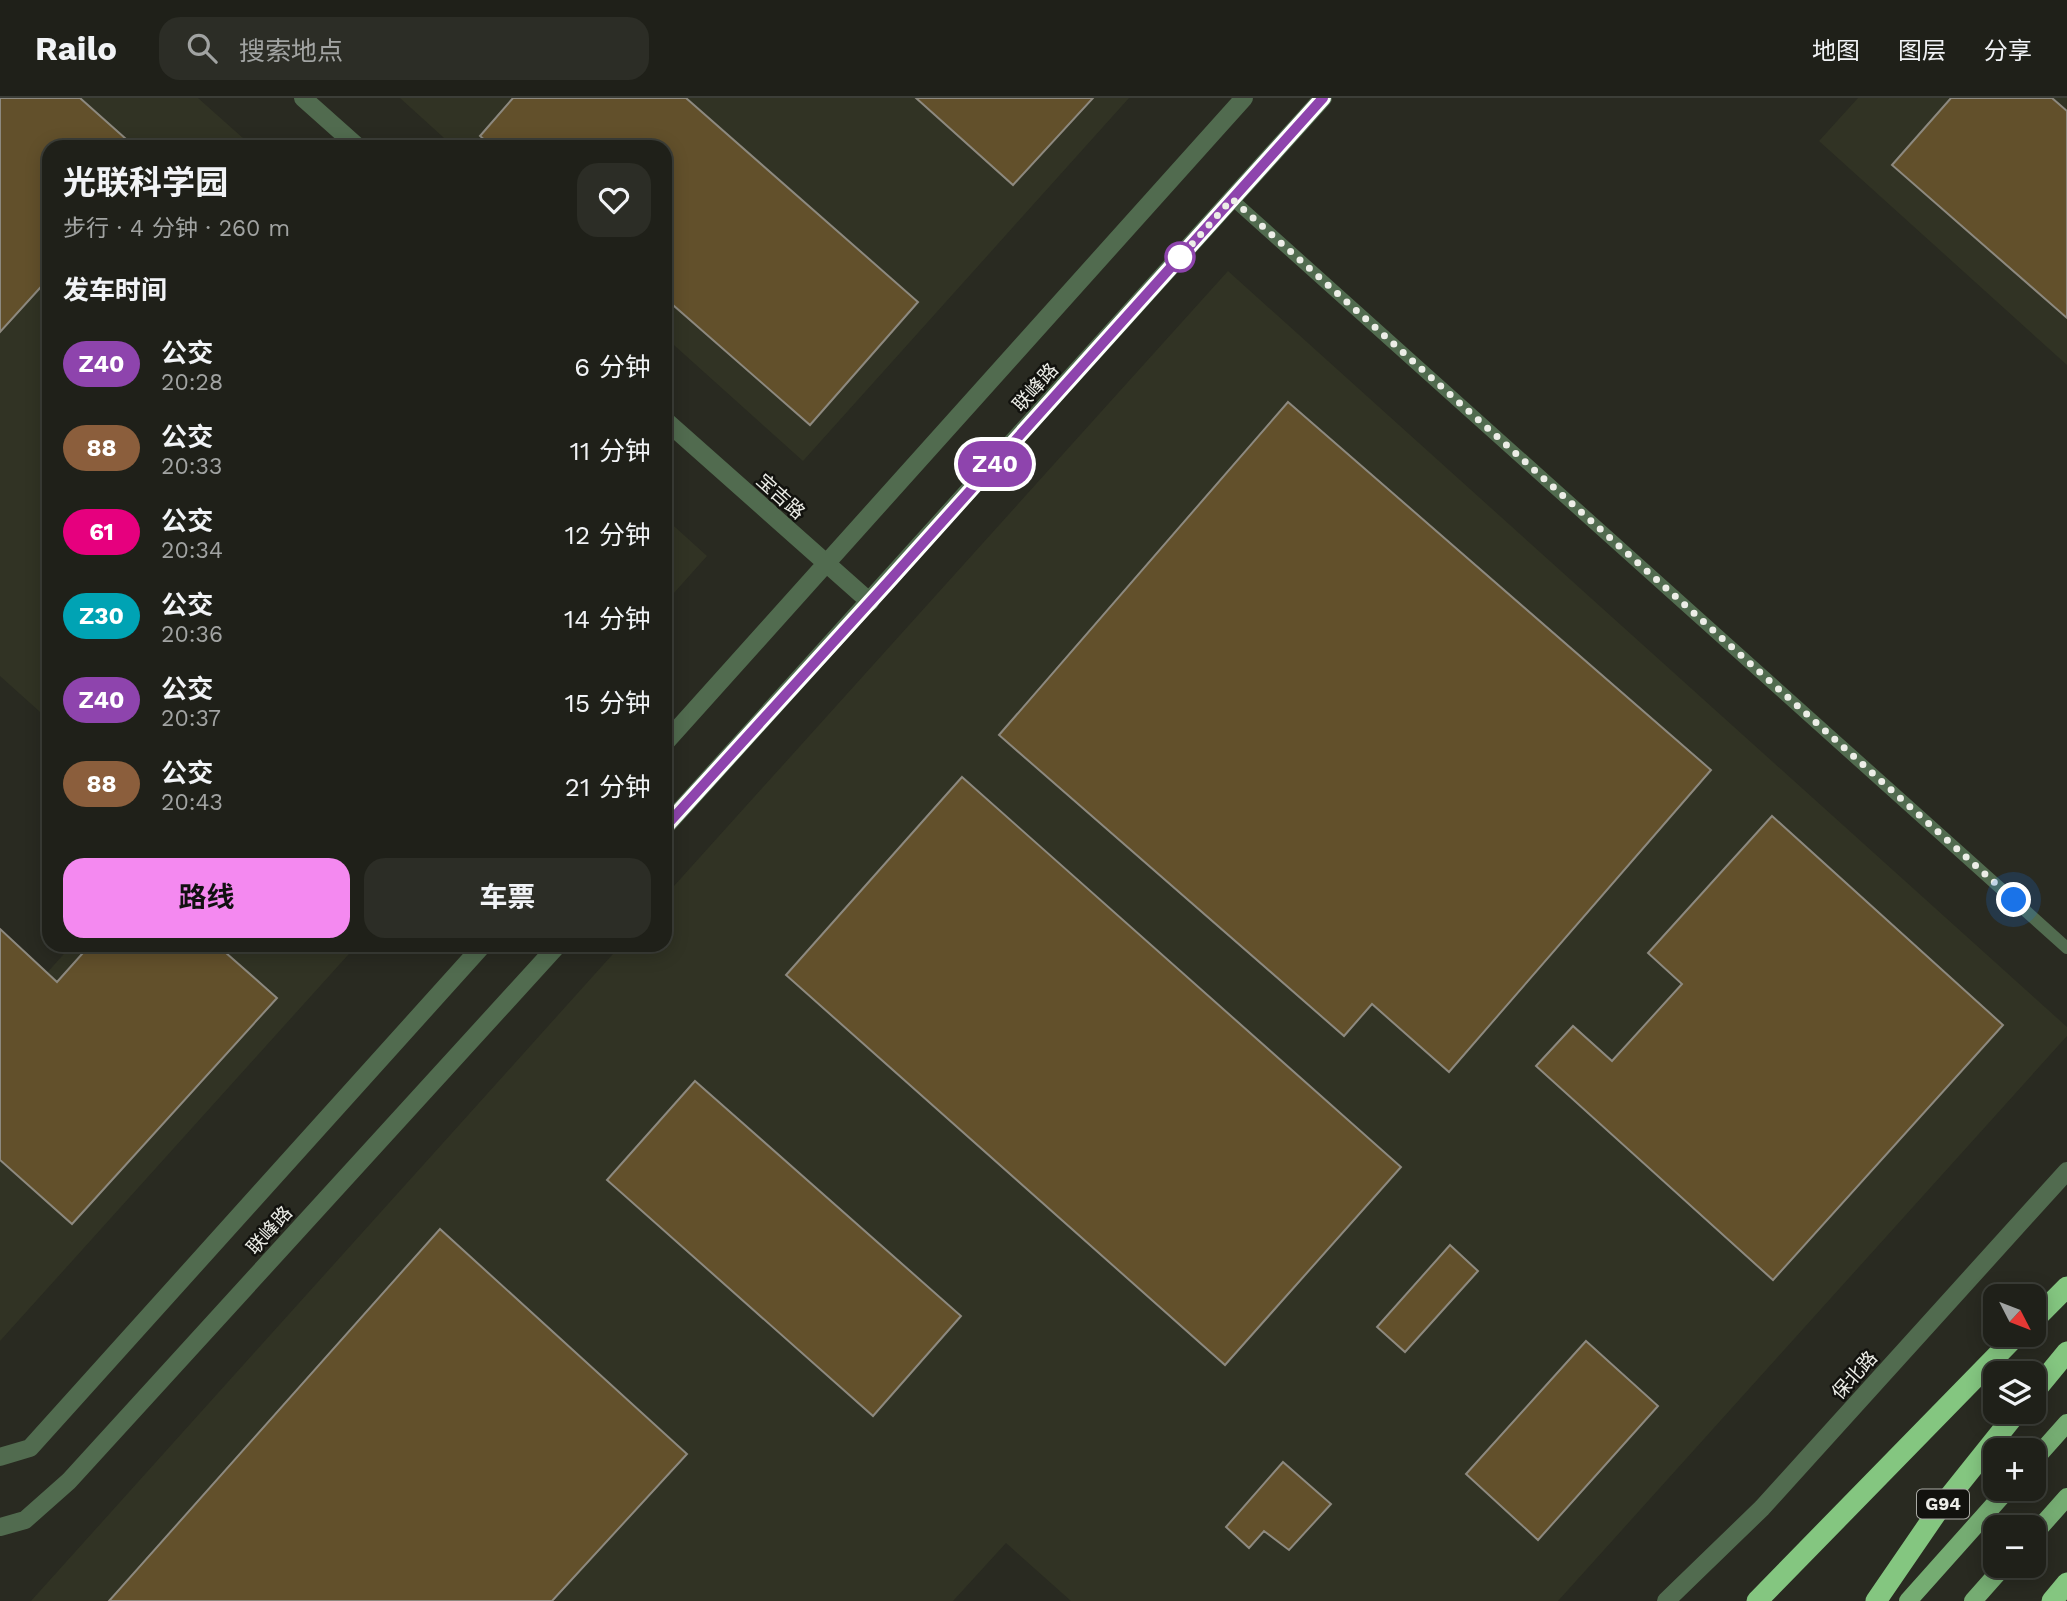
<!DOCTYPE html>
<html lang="zh">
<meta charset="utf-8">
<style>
:root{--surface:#1f2019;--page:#2c2d26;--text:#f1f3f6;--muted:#a1a3a2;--line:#3c3e38;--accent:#f489f0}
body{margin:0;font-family:"Work Sans","Noto Sans SC",sans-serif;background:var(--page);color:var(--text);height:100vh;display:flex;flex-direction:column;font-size:26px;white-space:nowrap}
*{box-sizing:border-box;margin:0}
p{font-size:23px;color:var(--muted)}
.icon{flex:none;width:38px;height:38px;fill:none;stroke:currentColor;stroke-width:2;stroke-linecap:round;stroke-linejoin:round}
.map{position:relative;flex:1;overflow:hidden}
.details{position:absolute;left:42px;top:42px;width:630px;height:812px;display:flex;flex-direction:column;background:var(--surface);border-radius:21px;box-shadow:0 4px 18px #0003,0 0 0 2px var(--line)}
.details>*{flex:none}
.badge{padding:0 14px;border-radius:23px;font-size:24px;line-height:46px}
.needle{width:46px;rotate:132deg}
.tools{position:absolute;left:1983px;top:1186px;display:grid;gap:14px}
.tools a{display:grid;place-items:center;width:63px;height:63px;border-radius:14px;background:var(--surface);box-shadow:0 4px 18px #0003,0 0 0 2px var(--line);font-size:35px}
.you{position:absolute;width:35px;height:35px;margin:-18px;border:5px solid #fff;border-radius:50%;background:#1a73e8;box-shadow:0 0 0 10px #1a73e833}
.map>.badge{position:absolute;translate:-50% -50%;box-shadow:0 0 0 4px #fff}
h2{padding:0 21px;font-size:26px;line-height:63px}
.round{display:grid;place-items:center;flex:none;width:74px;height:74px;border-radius:21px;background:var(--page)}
.head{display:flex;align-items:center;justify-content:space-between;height:119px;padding:0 21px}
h1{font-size:33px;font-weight:700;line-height:52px}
.action{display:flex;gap:14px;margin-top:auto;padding:14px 21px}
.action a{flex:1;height:80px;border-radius:21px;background:var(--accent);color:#111;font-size:28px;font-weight:700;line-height:80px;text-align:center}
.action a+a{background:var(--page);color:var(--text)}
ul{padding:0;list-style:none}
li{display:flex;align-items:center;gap:21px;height:84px;padding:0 21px}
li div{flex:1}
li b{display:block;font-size:26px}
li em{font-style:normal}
li .badge{min-width:77px;font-weight:700;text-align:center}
header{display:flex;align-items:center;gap:42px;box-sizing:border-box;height:98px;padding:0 35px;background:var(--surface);border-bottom:2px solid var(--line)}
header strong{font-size:33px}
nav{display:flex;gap:38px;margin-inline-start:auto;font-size:24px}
.search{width:490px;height:63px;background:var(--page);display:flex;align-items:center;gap:18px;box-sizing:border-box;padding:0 24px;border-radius:21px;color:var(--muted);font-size:26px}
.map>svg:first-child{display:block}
</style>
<header>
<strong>Railo</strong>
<div class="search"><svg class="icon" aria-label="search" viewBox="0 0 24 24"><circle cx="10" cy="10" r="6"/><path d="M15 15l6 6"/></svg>搜索地点</div>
<nav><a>地图</a><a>图层</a><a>分享</a></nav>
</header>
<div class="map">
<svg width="2067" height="1503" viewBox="0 0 2067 1503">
<rect width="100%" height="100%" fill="#292a21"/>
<!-- built -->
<path fill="#313324" d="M0,0H198L253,49H49V622L0,578Z
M400,0H1129L803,363L665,239V49H454Z
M1858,0H2067V267L1819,43Z
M1228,173L2067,929V938L1558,1503H1071L1006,1445L953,1503H31L621,847H665V798Z
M665,420L707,458L665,505Z
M72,847H357L0,1243V927Z"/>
<!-- building -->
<path fill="#62502b" stroke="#8d897f" stroke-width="2" d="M0,0H80L135,49H49V180L0,234Z
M513,0H686L918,204L810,327L665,200V49H493L480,38Z
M916,0H1093L1013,87Z
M1951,0H2052L2067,13V220L1892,67Z
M1288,304L1711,672L1449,974L1372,906L1344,938L999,637Z
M962,679L1401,1069L1225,1267L786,877Z
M1772,718L2003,927L1773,1182L1536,968L1573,928L1612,963L1682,886L1648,855Z
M0,831L57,884L90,847H217L277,900L72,1126L0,1062Z
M695,983L961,1218L873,1318L607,1082Z
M440,1131L687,1356L552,1503H109Z
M1450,1147L1478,1173L1405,1254L1377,1229Z
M1586,1243L1658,1308L1538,1442L1466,1376Z
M1283,1364L1331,1406L1289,1452L1264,1433L1249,1450L1226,1429Z"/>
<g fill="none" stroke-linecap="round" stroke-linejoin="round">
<!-- service -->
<path stroke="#516b4f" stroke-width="12" d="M1232,101L2067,850"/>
<!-- tertiary -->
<path stroke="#516b4f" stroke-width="18" d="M303,0L358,49
M665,322L870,504
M665,645L1244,0
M665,729L1323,0
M0,1359L30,1350L483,847
M0,1429L25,1422L69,1383L558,847
M1666,1503L1762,1410L2067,1073"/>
<!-- primary -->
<path stroke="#75ac72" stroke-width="18" d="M2034,1362L2067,1325
M2034,1436L2067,1399
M1908,1503L2008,1391
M1973,1503L2004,1468"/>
<!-- motorway -->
<path stroke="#84c680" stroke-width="21" d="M2034,1222L2067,1189
M2034,1294L2067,1254
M1757,1503L2017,1237
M1876,1503L1937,1414L2017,1314
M2052,1503L2067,1485"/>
</g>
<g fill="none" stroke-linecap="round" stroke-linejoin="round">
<!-- line casing -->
<g stroke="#fff" stroke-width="16">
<path id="line" d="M665,729L888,484L1323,0"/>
</g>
<!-- line -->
<use href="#line" stroke="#8e44ad" stroke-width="10"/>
<!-- walk -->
<path stroke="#ecede7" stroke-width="7" stroke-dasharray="0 12.6" d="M1180,159L1178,162L1232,101L2014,802"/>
</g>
<!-- markers -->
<circle fill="#fff" stroke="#8e44ad" stroke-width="3.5" cx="1180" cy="159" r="14"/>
<g text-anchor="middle" stroke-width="5" stroke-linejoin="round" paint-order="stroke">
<!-- shield labels -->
<rect fill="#12120e" stroke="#ababa6" stroke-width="2" x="1917" y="1391.5" width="52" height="29" rx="5"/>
<g font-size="18" font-weight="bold" fill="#ecede7">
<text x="1943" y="1412">G94</text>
</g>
<!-- street labels -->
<g font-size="19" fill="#ecede7" stroke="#12120e">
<text transform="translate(1035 289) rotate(-48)" y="7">联峰路</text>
<text transform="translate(781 398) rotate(42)" y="7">宝吉路</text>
<text transform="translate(269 1132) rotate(-48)" y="7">联峰路</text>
<text transform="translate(1854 1277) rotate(-48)" y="7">保北路</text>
</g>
</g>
</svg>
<div class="tools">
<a><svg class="needle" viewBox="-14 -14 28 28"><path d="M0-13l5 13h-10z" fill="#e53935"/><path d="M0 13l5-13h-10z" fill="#a1a3a2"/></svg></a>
<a><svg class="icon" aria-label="layers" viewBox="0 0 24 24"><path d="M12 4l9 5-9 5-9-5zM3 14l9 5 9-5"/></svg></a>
<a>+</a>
<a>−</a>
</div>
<div class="you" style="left:2014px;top:802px"></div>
<b class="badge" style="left:995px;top:366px;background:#8e44ad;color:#fff">Z40</b>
<section class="details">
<div class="head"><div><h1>光联科学园</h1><p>步行 · 4 分钟 · 260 m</p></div><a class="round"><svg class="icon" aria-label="heart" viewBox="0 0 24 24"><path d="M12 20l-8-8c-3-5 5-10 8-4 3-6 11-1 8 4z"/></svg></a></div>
<h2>发车时间</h2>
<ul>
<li><span class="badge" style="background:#8e44ad;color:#fff">Z40</span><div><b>公交</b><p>20:28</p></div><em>6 分钟</em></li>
<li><span class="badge" style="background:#8b5e3c;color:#fff">88</span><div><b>公交</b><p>20:33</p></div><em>11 分钟</em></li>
<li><span class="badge" style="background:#e6007e;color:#fff">61</span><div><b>公交</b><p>20:34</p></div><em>12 分钟</em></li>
<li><span class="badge" style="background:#00a3b4;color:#fff">Z30</span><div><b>公交</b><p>20:36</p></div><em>14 分钟</em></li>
<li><span class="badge" style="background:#8e44ad;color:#fff">Z40</span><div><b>公交</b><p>20:37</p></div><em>15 分钟</em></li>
<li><span class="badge" style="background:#8b5e3c;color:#fff">88</span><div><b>公交</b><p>20:43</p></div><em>21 分钟</em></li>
</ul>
<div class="action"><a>路线</a><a>车票</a></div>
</section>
</div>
